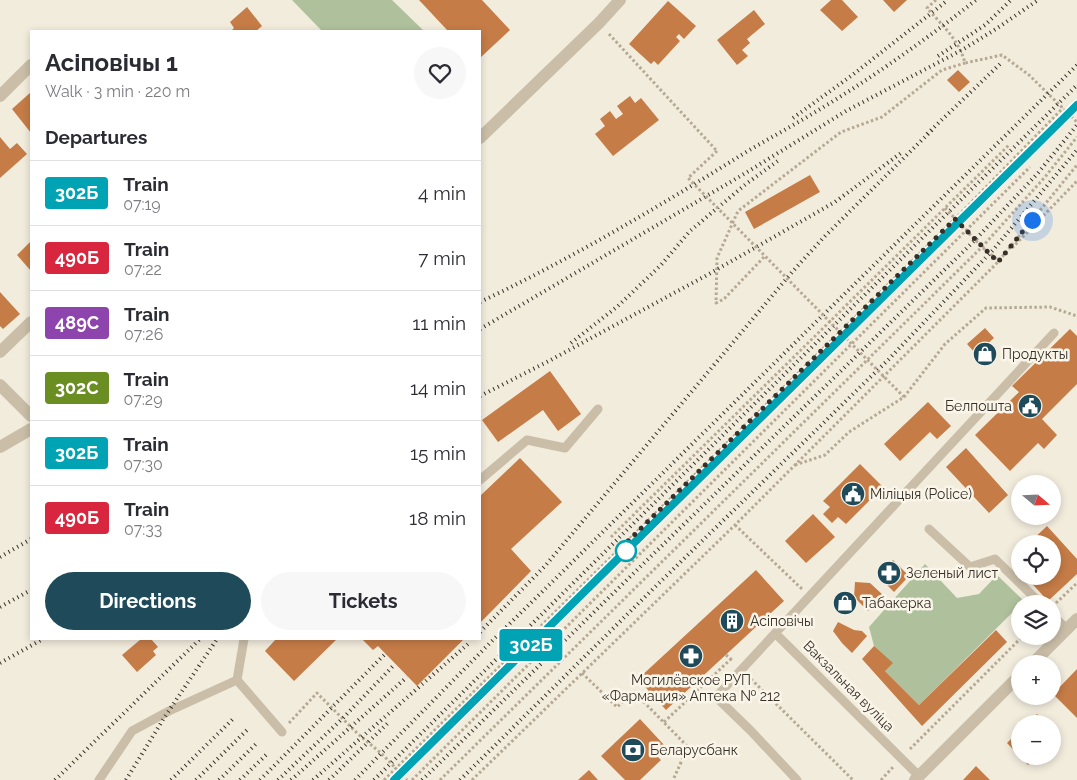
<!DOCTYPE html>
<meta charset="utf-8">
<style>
:root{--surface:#fff;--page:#f7f7f7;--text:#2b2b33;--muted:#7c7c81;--line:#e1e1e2;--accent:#1e4a59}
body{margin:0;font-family:Raleway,sans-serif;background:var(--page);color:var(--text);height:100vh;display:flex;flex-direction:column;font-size:19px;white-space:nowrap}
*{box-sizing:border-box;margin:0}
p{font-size:16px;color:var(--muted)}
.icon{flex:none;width:28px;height:28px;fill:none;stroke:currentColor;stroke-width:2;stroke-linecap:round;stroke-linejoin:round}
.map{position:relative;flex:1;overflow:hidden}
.panel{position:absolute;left:30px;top:30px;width:451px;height:610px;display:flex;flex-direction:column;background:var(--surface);border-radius:0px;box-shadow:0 2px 8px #0003}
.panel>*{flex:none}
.badge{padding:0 10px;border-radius:4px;font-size:18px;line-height:32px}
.needle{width:32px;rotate:109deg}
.controls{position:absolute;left:1011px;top:475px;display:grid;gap:10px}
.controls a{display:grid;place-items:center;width:50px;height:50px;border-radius:50%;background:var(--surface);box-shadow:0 2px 8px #0003;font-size:25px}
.you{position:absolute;width:25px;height:25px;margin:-12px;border:4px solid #fff;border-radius:50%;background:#1a73e8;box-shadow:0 0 0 8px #1a73e833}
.map>.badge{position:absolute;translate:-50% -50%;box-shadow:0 0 0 2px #fff}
h2{padding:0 15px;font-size:19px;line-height:45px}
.round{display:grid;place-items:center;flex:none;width:52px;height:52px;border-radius:26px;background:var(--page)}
.head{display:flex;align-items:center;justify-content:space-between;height:85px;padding:0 15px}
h1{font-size:24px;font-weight:700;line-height:38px}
.action{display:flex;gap:10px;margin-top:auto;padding:10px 15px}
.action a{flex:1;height:58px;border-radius:30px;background:var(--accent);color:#fff;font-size:20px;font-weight:700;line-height:58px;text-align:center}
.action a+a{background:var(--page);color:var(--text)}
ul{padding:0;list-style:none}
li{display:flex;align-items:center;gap:15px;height:65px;padding:0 15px;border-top:1px solid var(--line)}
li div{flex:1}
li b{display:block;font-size:19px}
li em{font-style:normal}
li .badge{min-width:55px;font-weight:700;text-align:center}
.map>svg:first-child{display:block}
</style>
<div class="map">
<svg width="1077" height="780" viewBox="0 0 1077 780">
<rect width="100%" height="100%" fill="#f2ecdd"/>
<!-- green -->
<path fill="#aec19c" d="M292,0H392L424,31H322Z
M925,564L957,598L979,594L997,575L1024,601L919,705L885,671L874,646L869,627Z"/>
<!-- building -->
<path fill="#c57c47" d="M419,0H482L510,30L480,58V31H448Z
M831,0H842L858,17L842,31L820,10Z
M883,0H907L894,12Z
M668,1L696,26L684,39L679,34L676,37L680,41L658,65L654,61L651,64L629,44Z
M247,7L262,26L256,31H231L234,28L230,22Z
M754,10L765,24L747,39L750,43L742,50L748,56L737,65L717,40Z
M958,70L970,82L959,92L947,80Z
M31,92V133L12,109Z
M630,96L635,103L641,98L659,120L613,156L595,134L605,126L600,119L610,111L616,119L623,114L617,106Z
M0,137L10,149L17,143L27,154L0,178Z
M810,175L820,192L754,229L745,212Z
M31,241V271L17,255Z
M0,292L20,314L3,329L0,326Z
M985,328L994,338L976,354L967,344Z
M1070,329L1077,336V384L1042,419L1057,435L1044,449L1038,443L1010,471L975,435L1019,392L1012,386Z
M550,371L581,414L558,431L543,410L498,442L482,420Z
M928,402L951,426L937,439L930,432L900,461L884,444Z
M966,448L1008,495L989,513L946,467Z
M520,458L562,502L511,549L531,571L480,623V496Z
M860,464L883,487L846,524L838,517L832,523L823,514L830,507L823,501Z
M813,514L835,537L806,563L785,541Z
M1047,526L1077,559V574L1048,601L1025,576H1052V544H1028Z
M1020,551V570L1011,560Z
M893,560L909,576L894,592L878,576Z
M756,570L784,601L666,710L638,679Z
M855,582L870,583L883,595L868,611L854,597Z
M844,596L852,603L845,611L837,604Z
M838,622L854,630L862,631L867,636L852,653L842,643L833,631Z
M996,630L1007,642L922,726L862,659L874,646L893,663L885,671L919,705Z
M141,639H151L158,647L153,651L156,655L137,672L122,655Z
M276,639H337L294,681L265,651Z
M362,639H464L417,686L378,646L373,650Z
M1077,669V718L1053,694Z
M1037,714L1047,724H1026Z
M640,719L665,746L656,755L661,760L640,780H625L601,756Z
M1020,730V756H1037L1028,765L1007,743Z
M976,766L990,780H963Z
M589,770L598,780H578Z"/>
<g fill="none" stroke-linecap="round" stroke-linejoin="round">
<!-- path -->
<path stroke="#b6a893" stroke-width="3" stroke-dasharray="2.5 2.5" stroke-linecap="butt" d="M936,0L927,8C942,25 959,40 965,63L1002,55L1029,75L1077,122
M609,34L717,151
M945,208L982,247L999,261
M1012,248L1077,181
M764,257L724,299L716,303L717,258L738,211L841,132L882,117L942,70L965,63
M795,465L825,455L849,432L904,397L945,344L986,308L1050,307L1077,316
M735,525L802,589
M611,537L1009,145
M1056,603L1077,583
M726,655L732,660
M582,673L617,707L634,692L688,747L673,780
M751,679L853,780
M664,722L732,658
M289,723L317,693L357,733L382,754L407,780
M910,749L1023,636
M384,780L955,219L1063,108
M412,780L1030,167
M440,780L982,247L1045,177L1077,137
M472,780L735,525L998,262L1077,165
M881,780L894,766"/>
<!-- service -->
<path stroke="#cabea8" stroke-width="9" d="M480,480L527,440L565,448L598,409
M929,529L970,567L995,559L1041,604
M1052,615L1067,629
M776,634L919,776
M237,680L244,639
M99,780L132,731L169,711L237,680L282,732
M797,780L750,730L716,697L1054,333"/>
<!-- minor -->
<path stroke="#cabea8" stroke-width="12" d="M0,96L31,65
M480,138L599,23L620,0
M0,352L31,322
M0,385L31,416
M0,447L31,429"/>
<!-- tertiary -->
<path stroke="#cabea8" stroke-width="12" d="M1032,664L1077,619
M915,780L1020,675"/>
<!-- rail -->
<path stroke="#373028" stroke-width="4" stroke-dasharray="1 4" stroke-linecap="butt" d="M938,56L985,25L1011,0
M793,118L851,76L948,0
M927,134L1000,64
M480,302C571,259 658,207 743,154C766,140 789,128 812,114C869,80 924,41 976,0
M480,329L744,174L846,111L962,50L996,29L1038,0
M571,343L618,306L661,265L690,231L746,184L779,160
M480,396L547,362L709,274L835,202L901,153
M0,557L31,539
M0,607L31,590
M480,632L545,566L793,271L824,237L932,130
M0,663L43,639
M55,780L200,639
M126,780L164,718L217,639
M171,780L235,717
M196,780L247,730
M219,780L257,743
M240,780L266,755
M260,780L385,654
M278,780L343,718L395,664
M291,780L407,677
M313,780L468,644
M329,780L388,723
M355,780L485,648L1077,65
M374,780L1077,85
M394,780L1077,105
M422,780L975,240L1038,173L1077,125
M460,780L659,583L888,360L993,250L1077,150"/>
<!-- path-bridge -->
<path stroke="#b6a893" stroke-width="3" stroke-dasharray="2.5 2.5" stroke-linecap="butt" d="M717,151L688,178L904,397"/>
</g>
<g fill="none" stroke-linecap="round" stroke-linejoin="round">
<!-- line casing -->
<g stroke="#fff" stroke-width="11">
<path id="line" d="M394,780L1077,105"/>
</g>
<!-- line -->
<use href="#line" stroke="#00a3b4" stroke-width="8"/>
<!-- walk -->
<path stroke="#373028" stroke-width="5" stroke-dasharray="0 9" d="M626,551L620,549L955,219L998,262L1032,220"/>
</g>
<!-- icons -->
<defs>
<g id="shop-disc" transform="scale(1.25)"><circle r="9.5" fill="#1e4a59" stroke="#faf5e9"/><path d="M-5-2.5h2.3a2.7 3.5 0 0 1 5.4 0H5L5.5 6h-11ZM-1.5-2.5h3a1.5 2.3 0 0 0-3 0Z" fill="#fff"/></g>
<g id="civic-disc" transform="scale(1.25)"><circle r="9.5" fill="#1e4a59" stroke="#faf5e9"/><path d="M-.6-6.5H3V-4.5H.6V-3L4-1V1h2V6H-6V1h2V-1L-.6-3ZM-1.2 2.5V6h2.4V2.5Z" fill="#fff"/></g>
<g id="pharmacy-disc" transform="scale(1.25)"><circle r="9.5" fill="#1e4a59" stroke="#faf5e9"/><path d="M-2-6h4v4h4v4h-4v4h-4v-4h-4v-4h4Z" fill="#fff"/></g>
<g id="building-disc" transform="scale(1.25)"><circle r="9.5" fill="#1e4a59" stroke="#faf5e9"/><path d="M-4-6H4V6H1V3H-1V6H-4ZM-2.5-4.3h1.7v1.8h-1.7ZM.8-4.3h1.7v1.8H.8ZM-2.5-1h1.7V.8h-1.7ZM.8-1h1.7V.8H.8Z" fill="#fff"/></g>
<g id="bank-disc" transform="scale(1.25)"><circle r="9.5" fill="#1e4a59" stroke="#faf5e9"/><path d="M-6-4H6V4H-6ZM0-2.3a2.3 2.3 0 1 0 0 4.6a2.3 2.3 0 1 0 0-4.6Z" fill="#fff"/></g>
</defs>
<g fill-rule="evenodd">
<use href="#shop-disc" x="985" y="354"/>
<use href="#civic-disc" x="1030" y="406"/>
<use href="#civic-disc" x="853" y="494"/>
<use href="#pharmacy-disc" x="889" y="573"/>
<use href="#shop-disc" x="845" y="603"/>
<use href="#building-disc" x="732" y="621"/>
<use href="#pharmacy-disc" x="691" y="656"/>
<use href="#bank-disc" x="633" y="750"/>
</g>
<!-- markers -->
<circle fill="#fff" stroke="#00a3b4" stroke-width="2.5" cx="626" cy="551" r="10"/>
<g text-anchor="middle" stroke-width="5" stroke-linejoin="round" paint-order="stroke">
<!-- poi labels -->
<g font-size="14" fill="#373028" stroke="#faf5e9" text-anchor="start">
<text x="1002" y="359">Продукты</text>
<text x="1012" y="411" text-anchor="end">Белпошта</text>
<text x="870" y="499">Міліцыя (Police)</text>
<text x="906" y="578">Зеленый лист</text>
<text x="862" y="608">Табакерка</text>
<text x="750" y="626">Асіповічы</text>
<text x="691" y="685" text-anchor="middle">Могилёвское РУП<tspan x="691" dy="16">«Фармация» Аптека № 212</tspan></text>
<text x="650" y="755">Беларусбанк</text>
</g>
<!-- street labels -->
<g font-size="14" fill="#373028" stroke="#faf5e9">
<text transform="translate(849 686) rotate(45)" y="5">Вакзальная вуліца</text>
</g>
</g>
</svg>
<div class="controls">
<a><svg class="needle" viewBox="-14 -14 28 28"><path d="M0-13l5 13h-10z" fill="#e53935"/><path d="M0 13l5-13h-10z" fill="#7c7c81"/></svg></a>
<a><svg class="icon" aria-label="locate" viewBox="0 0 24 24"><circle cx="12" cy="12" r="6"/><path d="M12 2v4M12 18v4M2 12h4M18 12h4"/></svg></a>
<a><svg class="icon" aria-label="layers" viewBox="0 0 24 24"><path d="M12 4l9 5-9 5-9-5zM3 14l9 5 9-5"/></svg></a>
<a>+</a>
<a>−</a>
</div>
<div class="you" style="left:1032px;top:220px"></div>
<b class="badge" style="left:531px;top:645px;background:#00a3b4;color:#fff">302Б</b>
<section class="panel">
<div class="head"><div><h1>Асіповічы 1</h1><p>Walk · 3 min · 220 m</p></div><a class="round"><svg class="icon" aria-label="heart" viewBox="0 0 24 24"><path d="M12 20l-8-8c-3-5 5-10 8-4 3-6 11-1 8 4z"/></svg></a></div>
<h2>Departures</h2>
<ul>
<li><span class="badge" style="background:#00a3b4;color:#fff">302Б</span><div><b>Train</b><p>07:19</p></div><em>4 min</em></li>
<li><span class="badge" style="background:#d7263d;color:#fff">490Б</span><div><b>Train</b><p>07:22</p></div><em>7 min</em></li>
<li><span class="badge" style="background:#8e44ad;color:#fff">489С</span><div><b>Train</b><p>07:26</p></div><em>11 min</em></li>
<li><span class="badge" style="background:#6b8e23;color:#fff">302С</span><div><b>Train</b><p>07:29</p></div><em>14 min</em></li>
<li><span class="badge" style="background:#00a3b4;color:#fff">302Б</span><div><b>Train</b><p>07:30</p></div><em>15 min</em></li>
<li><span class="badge" style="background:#d7263d;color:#fff">490Б</span><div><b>Train</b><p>07:33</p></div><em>18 min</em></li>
</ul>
<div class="action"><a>Directions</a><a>Tickets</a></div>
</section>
</div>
